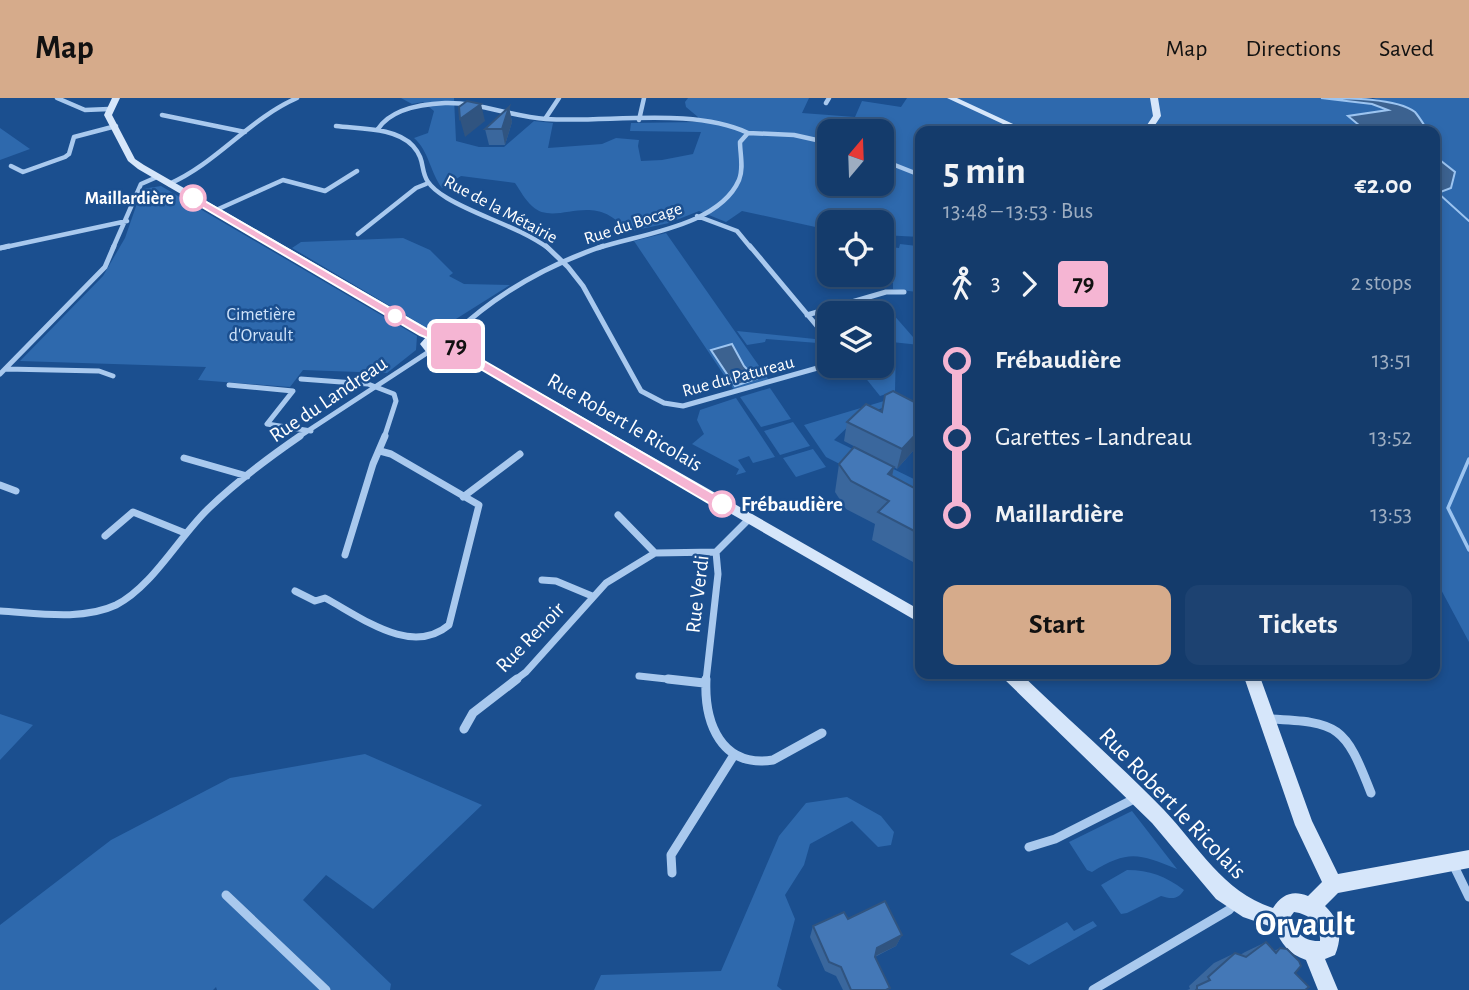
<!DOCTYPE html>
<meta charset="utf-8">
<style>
:root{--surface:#143b6b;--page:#1d4271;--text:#f1f3f6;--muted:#9dadc1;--line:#33557e;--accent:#d6ab8b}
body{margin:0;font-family:"Alegreya Sans",sans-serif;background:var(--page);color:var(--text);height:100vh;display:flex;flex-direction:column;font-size:26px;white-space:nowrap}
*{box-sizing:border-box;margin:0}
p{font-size:23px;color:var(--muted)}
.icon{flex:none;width:38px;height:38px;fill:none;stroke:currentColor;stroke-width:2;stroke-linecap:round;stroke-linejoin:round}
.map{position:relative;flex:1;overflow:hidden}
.details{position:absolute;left:915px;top:28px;width:525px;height:553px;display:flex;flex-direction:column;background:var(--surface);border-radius:14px;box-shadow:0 4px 10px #0003,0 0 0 2px var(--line)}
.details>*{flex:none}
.badge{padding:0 14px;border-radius:5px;font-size:24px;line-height:46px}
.needle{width:46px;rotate:19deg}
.fabs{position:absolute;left:817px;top:21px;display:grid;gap:14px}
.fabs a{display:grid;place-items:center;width:77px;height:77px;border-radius:14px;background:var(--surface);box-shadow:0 4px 10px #0003,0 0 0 2px var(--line);font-size:35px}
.map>.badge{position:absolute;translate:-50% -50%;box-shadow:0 0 0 4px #fff}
.legs{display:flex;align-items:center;gap:10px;height:77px;padding:0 28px;font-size:23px}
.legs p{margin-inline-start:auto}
.overview{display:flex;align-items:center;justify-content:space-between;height:119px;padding:0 28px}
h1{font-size:38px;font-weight:600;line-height:52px}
.cta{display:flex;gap:14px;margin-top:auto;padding:14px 28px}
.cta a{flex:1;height:80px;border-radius:14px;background:var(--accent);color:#111;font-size:28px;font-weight:600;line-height:80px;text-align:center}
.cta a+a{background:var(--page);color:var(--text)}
ul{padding:0 28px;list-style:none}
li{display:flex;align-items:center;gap:24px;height:77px;font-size:26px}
li i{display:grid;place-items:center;width:10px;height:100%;margin:0 9px;background:currentColor}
li i::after{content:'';width:18px;height:18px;margin:-9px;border:5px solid;border-radius:50%;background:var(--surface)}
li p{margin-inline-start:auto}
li:first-child i{background:linear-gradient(#0000 50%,currentColor 0)}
li:last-child i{background:linear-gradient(currentColor 50%,#0000 0)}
header{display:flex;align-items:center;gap:42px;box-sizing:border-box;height:98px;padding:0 35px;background:var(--accent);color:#111}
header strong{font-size:33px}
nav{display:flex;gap:38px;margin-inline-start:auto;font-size:24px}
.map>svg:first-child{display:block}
</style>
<header>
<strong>Map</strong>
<nav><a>Map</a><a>Directions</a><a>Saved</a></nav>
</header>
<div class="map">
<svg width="1469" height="892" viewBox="0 0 1469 892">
<rect width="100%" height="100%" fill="#1b4f8f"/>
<!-- green -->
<path fill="#2e69ad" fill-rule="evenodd" d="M401,0H454L456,43L479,49H504L534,23L553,25L548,50L602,46L616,40L639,42L638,48L641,63L662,62L693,56L701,34L630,33L631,25L696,24L698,19L686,9L685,4L688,0H809L802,15L855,19L862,3L901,9L907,0H1321L1372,6L1390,12L1349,18L1366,33H1030L1019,28L1006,33H920V139L882,137V124H830L829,132L742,113L726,124L699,113L669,125L627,134C594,89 556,131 532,108C525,102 520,92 515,85L461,78L442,90C430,74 429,53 414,40L428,35L434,13L423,4L412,6ZM830,33H882V86H830Z
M1373,0H1469V544L1438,486L1435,467V93L1438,95L1435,33H1428L1414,13Z
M0,30L30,51L0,62Z
M161,88L417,238L416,252L387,275L303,272L290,289L198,282L206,269L20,263L103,178L125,140L142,91Z
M666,135L771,285L736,295L634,143Z
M403,140L430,152L453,175L449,178L464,186L510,187L448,226L427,230L292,150L301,144Z
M900,146L917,148V194L893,191V185L882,184L883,171H886C886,163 882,158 882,148L899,150Z
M872,202L885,207L920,247L882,243V215H830L829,234L815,217Z
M737,233L815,241L818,245L766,241L765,244L747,247Z
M882,248L896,249L895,293L880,298L856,268H882Z
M770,290L791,321L761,329L740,299Z
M736,300L775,359L753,365L749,358L738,362L746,374L736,377L739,371L692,346L704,336L697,322L700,312Z
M894,300L897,304L857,320L834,342L920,384V401L889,391L826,359L804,327Z
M793,324L810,348L780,357L764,333Z
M813,351L826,369L796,379L783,360Z
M0,616L33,627L0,662Z
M365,656L482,707L373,811L326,777L303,802L391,886L390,892H217L216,889L213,892H0V827L111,742L230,680Z
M847,699L881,718L894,734L891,747L878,749L852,723L810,746L804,767L785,797L795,821L777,888L782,892H594L601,877L721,873L779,738L806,705Z
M1132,713L1177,771C1139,756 1129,751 1092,774L1087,772L1069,744Z
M1127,772C1150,772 1165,778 1184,792C1178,802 1171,801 1161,798L1127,815L1121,816L1101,787Z
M1093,823L1097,828L1029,867L1010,856L1067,824L1074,833Z"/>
<!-- water -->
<path fill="#3c6290" stroke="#9cc4f0" stroke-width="2" d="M1321,0C1346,0 1397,0 1415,14C1420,20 1424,27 1428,33H1366L1348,18L1388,12L1372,6Z
M1435,54L1436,59L1455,74L1451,90L1438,95L1435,93Z
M732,246L744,268L756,281L735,288L711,252Z"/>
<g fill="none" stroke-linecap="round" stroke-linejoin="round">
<!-- stream-far1 -->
<path stroke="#9cc4f0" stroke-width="2" d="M1438,95L1469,123"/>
<!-- stream -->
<path stroke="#9cc4f0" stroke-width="3.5" d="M1469,361L1448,410L1469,452"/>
<!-- street-far3 -->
<path stroke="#a9c9ee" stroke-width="4.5" d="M57,0L85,12L109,11
M826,5L829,0
M162,17L245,34
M545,21L559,0
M639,22L644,0
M336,28C359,31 396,29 413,48C431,68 412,79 447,100C479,119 517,128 548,150
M378,31C391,11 423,6 445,5C479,4 513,19 546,21C608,25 692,9 748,35
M882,62L920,77
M11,68L23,74L65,59L69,56L74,39L116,28
M169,86C217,65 249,21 297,0
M214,113L283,82L325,93L357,73
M697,118L737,133L751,150
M358,136L416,90L426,86
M1,150L127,123
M113,150L141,86L157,79
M598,150C640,136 719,128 739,82C744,70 740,56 740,44L748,35L794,37L830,45"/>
<!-- street-far2 -->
<path stroke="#a9c9ee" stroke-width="5" d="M546,148L568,169L583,188L641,293L664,305L683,308L821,269L829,253L827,240L750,148
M0,150L9,148
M807,217L886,194H904
M454,236C496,196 548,167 603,148
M6,271L99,273L113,278
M0,276L105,169L114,148
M301,281L368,286L394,296L396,303L384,340
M229,287L293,293L267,326L311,333
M297,340L430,253"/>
<!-- street-far1 -->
<path stroke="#a9c9ee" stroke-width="7" d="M184,360L247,378
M0,387L16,393
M463,399L520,356
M618,417L655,455
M105,438L133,414L185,435
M345,457L373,366L385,338
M542,482L556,483L592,498
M295,493L315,503L325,500C361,519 411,559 449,527L479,407L391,356L380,353
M0,513C36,515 82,523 116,507C152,489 179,439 208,411C236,384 268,360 300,338
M639,578L685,583
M514,583L526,574L606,485L655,455L716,454
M706,583L718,476L716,454L748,422"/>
<!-- street -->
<path stroke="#a9c9ee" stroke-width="9" d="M668,581L704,585
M706,581C704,625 721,670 773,662L822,635
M1268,621C1340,624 1345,628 1371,695
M464,631L473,615L517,581
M1029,749L1055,741L1138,699
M1453,766L1469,799
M672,775L671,757L734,657
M226,797L326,892
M1093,892L1229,812L1235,805"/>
<!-- secondary -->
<path fill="#d6e6fa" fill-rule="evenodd" d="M112,0H120L112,17L135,61L144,67L434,234L454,233L465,243L460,249L920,512V525L453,255L440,258L427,255L420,246L426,239L138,71L128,63L104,17ZM448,239L453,244C447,250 440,253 432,248L436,241Z
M947,0H957L1028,33H1018Z
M1150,0H1158L1161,18L1151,33H1143L1153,18Z
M1002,576H1021C1068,621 1118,665 1164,712C1199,749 1223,794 1273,810C1282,796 1293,792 1308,798L1322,784L1295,727L1243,576H1259L1312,723L1338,776L1469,752V770L1338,795L1325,808C1340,822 1343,838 1335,857L1325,861L1338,892H1318L1306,862C1289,856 1281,846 1275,830L1243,819L1216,801L1152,725L1004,581ZM1294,814C1310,816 1321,827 1320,843C1304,844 1293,833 1291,818Z"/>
</g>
<!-- wall -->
<path fill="#3a679d" d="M509,9L512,24L505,47H489L485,31Z
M885,297L918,306L920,303V357L913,353L897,371L894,369L892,378L920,393V467L914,462L913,464L872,442L875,426L846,411L835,394L839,366L873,358L844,343L847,324L881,314Z
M848,821L902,837L896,848L875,859L889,892H843L836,878L825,873L810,839L813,828Z
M1266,844L1274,853L1280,850L1305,892H1187L1190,891L1189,888L1214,865L1235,855L1240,857L1245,854Z"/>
<!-- shaded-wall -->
<path fill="#305480" d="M481,6L485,23L465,39L460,21Z
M509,9L512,24L505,47L502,31Z
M918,334L913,353L897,371L902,351Z
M894,369L888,397V376Z
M920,436V440L914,462L913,464Z
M902,837L896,848L871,860L877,850Z"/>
<!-- building -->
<path fill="#4478b7" stroke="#305480" stroke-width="2" d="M467,3L481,6L460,21L459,9Z
M509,9L502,31H485Z
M893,293L918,306L920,303V335L918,334L902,351L847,324L866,306L882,314L885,297Z
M854,349L894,369L888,376L920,393V436L878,414L889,403L851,383L839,366Z
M885,803L902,837L877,850L875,859L890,890L886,892H851L841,869L829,864L813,828L844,814L848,821Z
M1266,844L1276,855L1280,850L1287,851L1299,863L1301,868L1295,875L1309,889L1305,892H1196L1197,891V888L1210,882L1208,879L1235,855L1246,859Z"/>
<!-- line-1 -->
<path fill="#f5b5d3" stroke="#fff" stroke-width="2" d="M190,98H196L428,232L457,234L464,243L460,249L726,403V410H717L450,253L448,250L453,243L450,239L432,242L420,237L190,102Z"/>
<!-- markers -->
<g fill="#fff" stroke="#f5b5d3" stroke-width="3.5">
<circle cx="193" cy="100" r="12"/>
<circle cx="395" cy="218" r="9"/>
<circle cx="722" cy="406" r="12"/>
</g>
<g text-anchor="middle" stroke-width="5" stroke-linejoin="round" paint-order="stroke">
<!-- far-stop labels -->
<g font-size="18" font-weight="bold" fill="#fff" stroke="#1b4f8f" text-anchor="end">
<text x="174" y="106">Maillardière</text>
</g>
<!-- far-street labels -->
<g font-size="18" fill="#fff" stroke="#1b4f8f">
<text transform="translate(501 111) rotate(28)" y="6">Rue de la Métairie</text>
<text transform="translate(633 125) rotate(-18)" y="6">Rue du Bocage</text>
<text transform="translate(738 278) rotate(-15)" y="6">Rue du Patureau</text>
</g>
<!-- far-park labels -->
<g font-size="18" fill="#cfe3fa" stroke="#1b4f8f">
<text x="261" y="222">Cimetière<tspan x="261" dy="21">d'Orvault</tspan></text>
</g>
<!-- street labels -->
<g font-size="21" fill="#fff" stroke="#1b4f8f">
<text transform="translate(328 301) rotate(-34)" y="7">Rue du Landreau</text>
<text transform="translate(625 324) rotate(30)" y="7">Rue Robert le Ricolais</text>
<text transform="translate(697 496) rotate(-83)" y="7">Rue Verdi</text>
<text transform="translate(530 539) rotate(-46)" y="7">Rue Renoir</text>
</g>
<!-- stop labels -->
<g font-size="21" font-weight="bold" fill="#fff" stroke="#1b4f8f" text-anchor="start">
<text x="741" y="413">Frébaudière</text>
</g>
<!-- near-street labels -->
<g font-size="24" fill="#fff" stroke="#1b4f8f">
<text transform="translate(1173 705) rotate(46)" y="8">Rue Robert le Ricolais</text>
</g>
<!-- near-district labels -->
<g font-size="33" font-weight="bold" fill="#fff" stroke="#1b4f8f">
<text x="1305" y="837">Orvault</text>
</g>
</g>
</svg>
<div class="fabs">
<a><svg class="needle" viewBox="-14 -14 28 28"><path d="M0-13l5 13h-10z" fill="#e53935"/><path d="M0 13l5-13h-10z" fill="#9dadc1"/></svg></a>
<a><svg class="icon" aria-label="locate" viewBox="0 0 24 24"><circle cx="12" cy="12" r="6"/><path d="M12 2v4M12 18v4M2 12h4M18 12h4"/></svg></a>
<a><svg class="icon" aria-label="layers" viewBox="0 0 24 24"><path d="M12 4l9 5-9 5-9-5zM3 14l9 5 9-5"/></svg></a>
</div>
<b class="badge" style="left:456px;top:248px;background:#f5b5d3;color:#111">79</b>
<section class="details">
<div class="overview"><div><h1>5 min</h1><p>13:48 – 13:53 · Bus</p></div><b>€2.00</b></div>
<div class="legs"><svg class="icon" aria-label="walk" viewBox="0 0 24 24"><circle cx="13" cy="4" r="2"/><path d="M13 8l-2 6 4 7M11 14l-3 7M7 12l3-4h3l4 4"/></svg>3<svg class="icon" aria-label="forward" viewBox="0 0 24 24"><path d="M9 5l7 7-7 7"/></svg><b class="badge" style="background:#f5b5d3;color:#111">79</b><p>2 stops</p></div>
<ul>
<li><i style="color:#f5b5d3"></i><b>Frébaudière</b><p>13:51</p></li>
<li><i style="color:#f5b5d3"></i><span>Garettes - Landreau</span><p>13:52</p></li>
<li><i style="color:#f5b5d3"></i><b>Maillardière</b><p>13:53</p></li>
</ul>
<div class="cta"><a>Start</a><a>Tickets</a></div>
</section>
</div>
